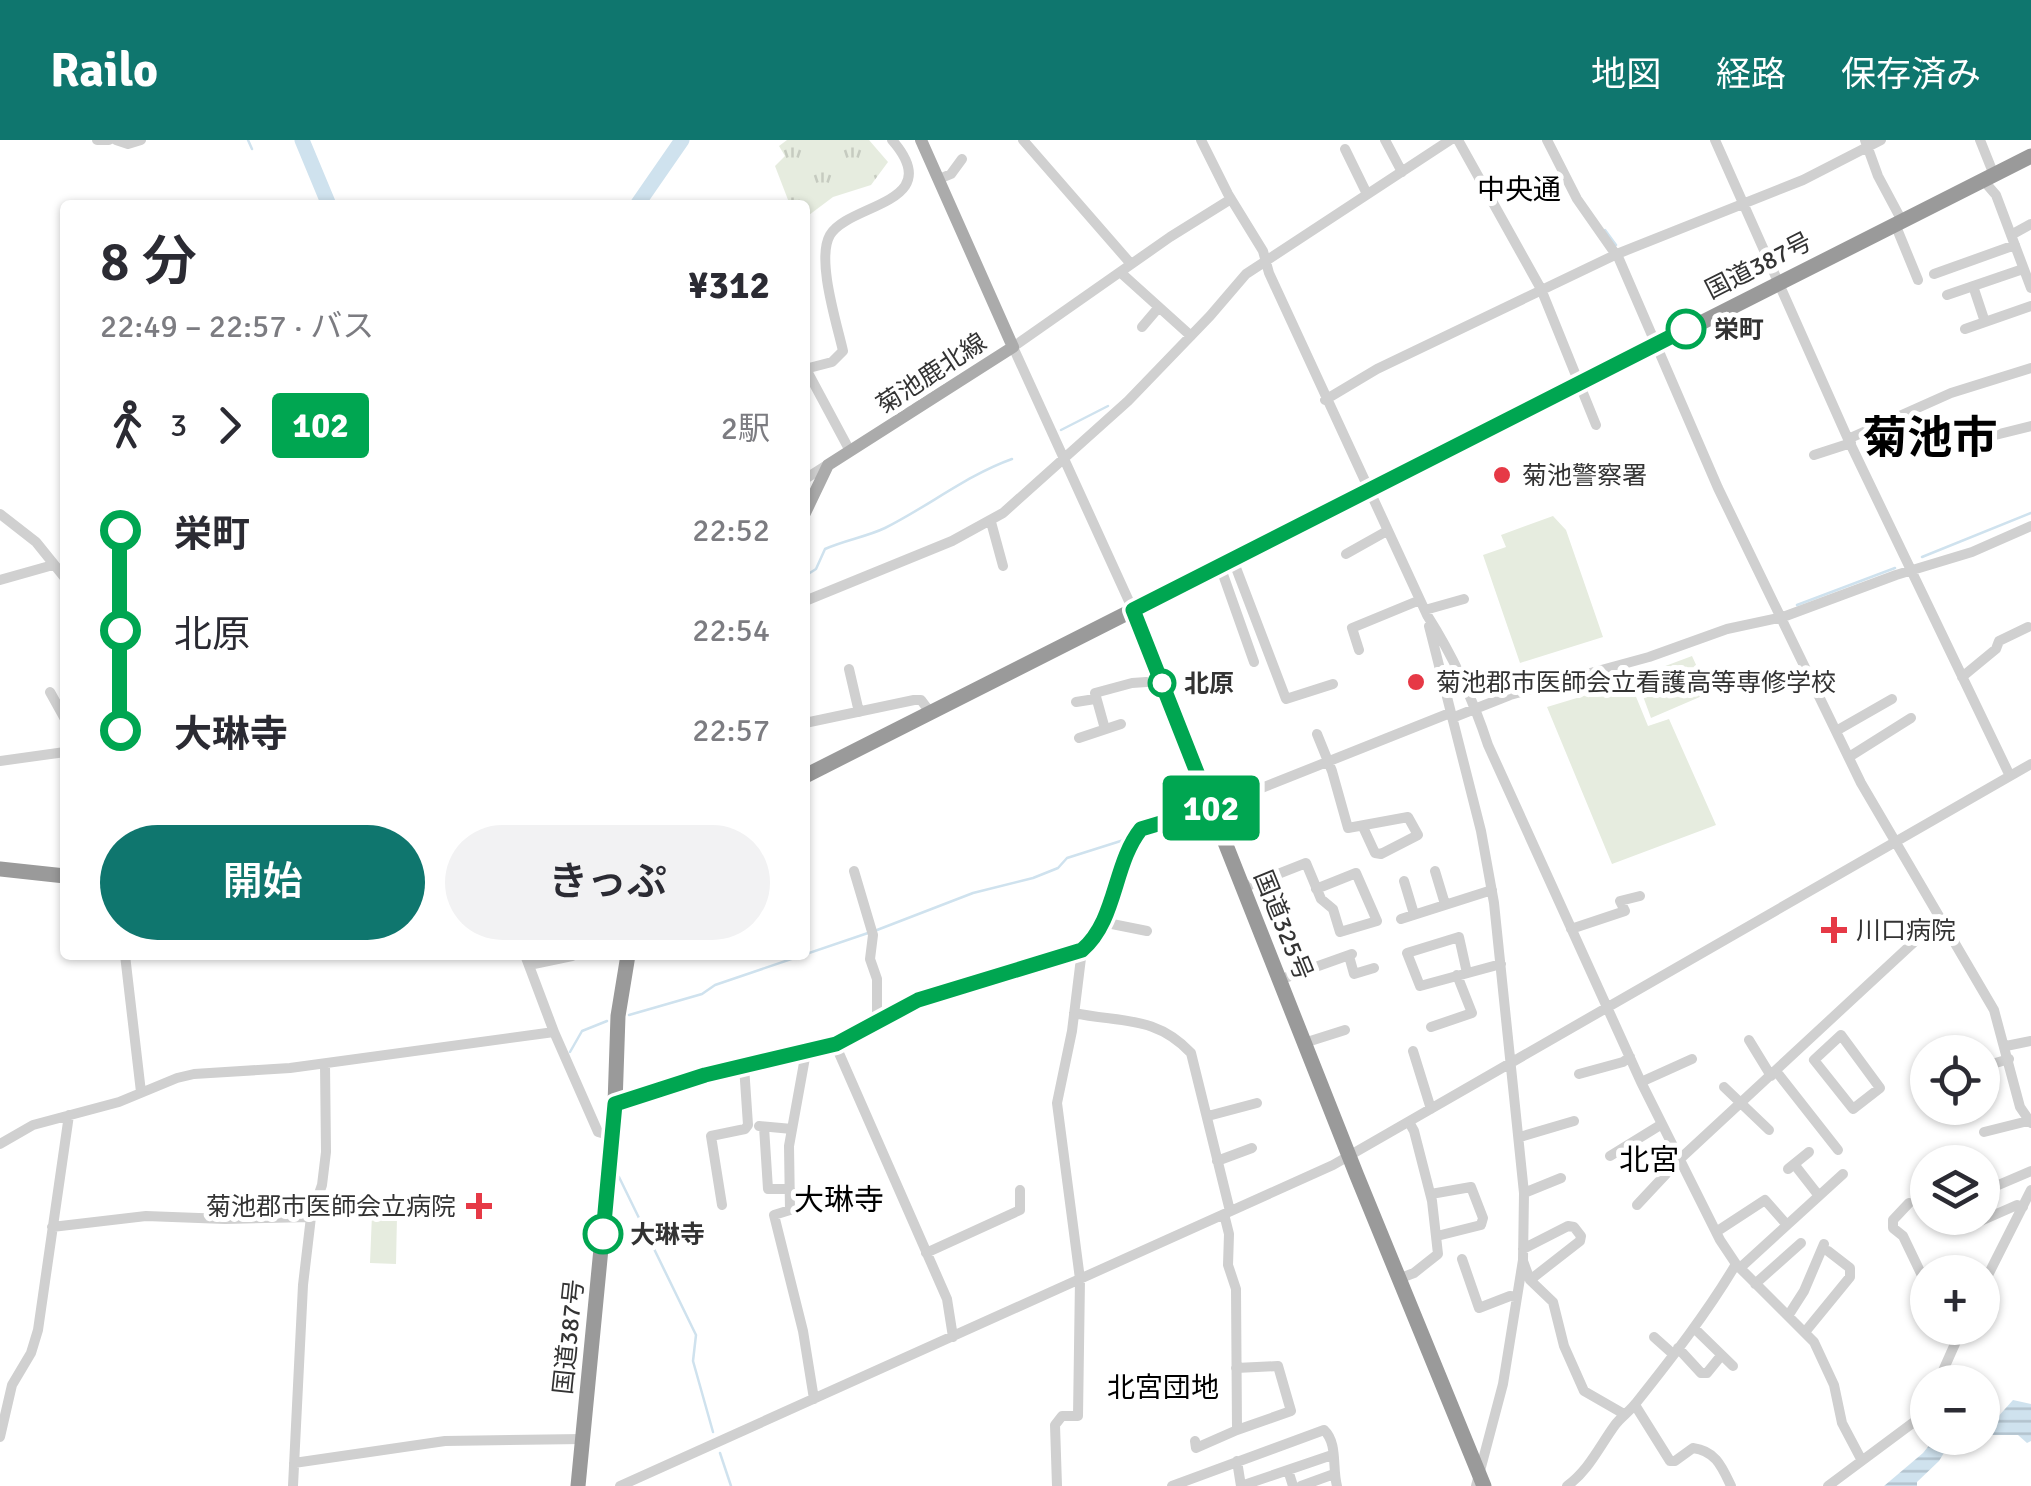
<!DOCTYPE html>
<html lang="ja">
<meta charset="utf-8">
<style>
:root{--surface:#fff;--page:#f2f2f3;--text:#2b2b33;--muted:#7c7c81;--accent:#0f766e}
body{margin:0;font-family:Signika,"Noto Sans JP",sans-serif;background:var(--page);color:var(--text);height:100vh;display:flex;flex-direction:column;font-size:38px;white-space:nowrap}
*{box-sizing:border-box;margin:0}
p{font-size:32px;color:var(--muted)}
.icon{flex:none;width:55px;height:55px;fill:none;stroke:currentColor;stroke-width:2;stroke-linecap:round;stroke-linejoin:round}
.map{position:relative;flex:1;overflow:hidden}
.sheet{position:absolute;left:60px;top:60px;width:750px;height:760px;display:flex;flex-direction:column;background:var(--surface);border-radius:10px;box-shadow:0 2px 8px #0004}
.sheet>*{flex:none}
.badge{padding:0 20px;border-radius:8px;font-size:35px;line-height:65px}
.controls{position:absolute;left:1910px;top:895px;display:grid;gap:20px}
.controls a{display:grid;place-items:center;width:90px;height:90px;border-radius:50%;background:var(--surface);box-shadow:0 2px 8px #0004;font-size:50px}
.map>.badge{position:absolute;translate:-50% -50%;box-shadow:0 0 0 5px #fff}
.legs{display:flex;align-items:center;gap:15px;height:110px;padding:0 40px;font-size:32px}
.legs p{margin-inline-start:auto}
.overview{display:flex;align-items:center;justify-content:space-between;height:170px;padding:0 40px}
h1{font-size:55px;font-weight:600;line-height:75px}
.action{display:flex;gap:20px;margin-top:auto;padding:20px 40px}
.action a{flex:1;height:115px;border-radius:60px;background:var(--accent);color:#fff;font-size:40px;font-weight:600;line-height:115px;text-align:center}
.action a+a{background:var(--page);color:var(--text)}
ul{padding:0 40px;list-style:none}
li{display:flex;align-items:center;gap:35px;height:100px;font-size:38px}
li i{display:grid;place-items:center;width:15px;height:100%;margin:0 12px;background:currentColor}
li i::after{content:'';width:25px;height:25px;margin:-12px;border:8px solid;border-radius:50%;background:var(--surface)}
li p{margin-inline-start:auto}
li:first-child i{background:linear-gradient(#0000 50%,currentColor 0)}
li:last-child i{background:linear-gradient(currentColor 50%,#0000 0)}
header{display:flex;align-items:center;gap:60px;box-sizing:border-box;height:140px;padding:0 50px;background:var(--accent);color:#fff}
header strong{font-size:48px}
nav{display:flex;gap:55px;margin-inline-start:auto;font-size:35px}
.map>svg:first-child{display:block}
</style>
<header>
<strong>Railo</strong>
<nav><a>地図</a><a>経路</a><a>保存済み</a></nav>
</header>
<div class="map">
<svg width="2031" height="1346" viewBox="0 0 2031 1346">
<defs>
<pattern id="grass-tufts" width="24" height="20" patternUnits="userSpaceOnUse" patternTransform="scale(2.5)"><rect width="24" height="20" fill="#e6ecdf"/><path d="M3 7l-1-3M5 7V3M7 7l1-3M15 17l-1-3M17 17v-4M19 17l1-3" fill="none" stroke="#c6cbc0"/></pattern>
<pattern id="water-rules" width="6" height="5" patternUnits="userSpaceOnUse" patternTransform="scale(2.5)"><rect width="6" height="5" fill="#cfe2ee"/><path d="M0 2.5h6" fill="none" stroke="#b2c2cd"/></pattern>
</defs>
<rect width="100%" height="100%" fill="#fff"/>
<!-- grass -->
<path fill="url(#grass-tufts)" d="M787,0H869L888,22L871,45L833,57L805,78V65H790L775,26L785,16L779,6Z"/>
<!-- pitch -->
<path fill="#e6ecdf" d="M1553,376L1566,390L1603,497L1520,523L1483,415L1506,407L1501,395Z
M1692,516L1709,553L1651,578L1636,537Z
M1630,542L1648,586L1669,579L1716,685L1612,724L1547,567Z
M372,1074L397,1076L396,1124L370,1123Z"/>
<!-- water -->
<path fill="url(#water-rules)" d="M2013,1260L2031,1264V1301L2027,1303L2018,1295H1983V1272H1990L1985,1276L1988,1279H1996Z
M1935,1298H1953L1939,1321L1917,1342V1346H1884L1923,1313Z"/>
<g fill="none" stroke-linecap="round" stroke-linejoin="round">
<!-- stream -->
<path stroke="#cfe2ee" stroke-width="2.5" d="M248,0L252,9
M1605,90L1616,105
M1061,290L1108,266
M1922,417L2031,373
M805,436L816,429L825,409C845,400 866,397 885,388C929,366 967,335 1012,319
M1797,465L1895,428
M877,790L973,753L1033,738L1058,728L1067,718L1127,699
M629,875L702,854L715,845L868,793
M570,912L582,891L607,881
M619,1037L696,1195L693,1221L713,1292
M720,1313L731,1346"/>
<!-- river -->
<path stroke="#cfe2ee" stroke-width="15" d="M302,0L329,65
M637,65L682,0"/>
<!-- minor -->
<path stroke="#d0d0d0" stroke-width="10" d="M97,0H109
M116,0L128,4L141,0
M1023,0L1131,124
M1201,0L1228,54L1263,111L1269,133L1427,475C1453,516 1473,559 1488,605L1641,942L1720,1100L1736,1124L1814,1202L1834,1245L1842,1283L1861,1319
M1385,0L1402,32
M1458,0L1541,149L1596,285
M1547,0L1577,59L1619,119L1718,348L1861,643L1994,870L2020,967L2031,983
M1715,0L1848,299L2010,636
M1865,0L1878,36L1902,81
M1980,0L1994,35
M1345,9L1367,54
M939,39L951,34L962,19
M1983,40L1996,55L2031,148
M1895,84L1918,140
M2011,95L2031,84
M1120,132L1191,196
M1934,134L2015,105
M1973,146L1985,182
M1947,155L2023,129
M1142,187L1159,167
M1965,189L2031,166
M805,229L832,222L843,211C837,184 816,119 830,95C849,63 948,64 892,0
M806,229L850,311
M1325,260L1377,229L1617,114L1803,40L1881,0
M1848,299L1951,253L2031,228
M1979,299L2031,286
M1814,315L1851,303
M805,339L827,325
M0,374L36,402L65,438
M991,382L1003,426
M1346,414L1387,391
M1233,420L1286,559L1333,544
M1220,426L1254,522
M0,440L53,425
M805,461L952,401L1003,373L1128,261L1210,176L1246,134L1450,0
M1133,470L1013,207L1170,97L1231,59
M1425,470L1464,459
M1429,486L1481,691L1494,763L1524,1053L1523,1120L1503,1244L1476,1346
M1359,510L1352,488L1420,460
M849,529L859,572
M1962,537L1996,509L1999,501L2028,487
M50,552L65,579
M1076,562L1095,559
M1452,578L1510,555L1649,517L1727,489L1783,477L1896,435L1972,412L2031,386
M805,583L914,560H921L930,572
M1105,589L1095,553L1132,543L1161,541
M1836,591L1892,559
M1317,594L1332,631L1348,688L1408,677L1418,695L1381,714L1375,713L1363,687
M1079,598L1121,584
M1849,617L1911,578
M0,621L65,612
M854,731L873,795L870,819L877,839V880
M1435,731L1445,764
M1404,741L1414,774
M1242,748L1306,723L1321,759L1333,769L1340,792L1377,781L1356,733L1316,749
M1401,779L1492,750
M1102,782L1147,791
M1571,789L1625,771L1620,761L1640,756
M125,815L141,952
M525,815L554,892L598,992L612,996
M1349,816L1354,834L1374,828
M529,825L572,816
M1467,833L1459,797L1407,813L1420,846L1501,824
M1279,840L1352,814
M1074,873C1121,883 1155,875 1191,913L1230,1071
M1431,887L1472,873L1457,835
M1841,895L1880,948L1853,969L1814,920Z
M1749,900L1771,936
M1304,903L1345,890
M835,904L947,1159L953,1197
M2006,906L2031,901
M1413,911L1431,969
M806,912L789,1006L790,1070L774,1075L803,1191L814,1259
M1982,927L2009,919
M1776,931L1838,1010
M1579,934L1623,922L1630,917
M1641,942L1692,919
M1724,947L1769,990
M615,964L705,935L835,904L919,860L1082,810L1097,793L1132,700L1147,685L1219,665L1450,573
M1208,976L1257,963
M759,986L792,989
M764,987L768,1049H790
M1984,992L2028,981
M1520,997L1574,981
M0,1004L33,985L119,962L177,938L194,934L290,928L554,892
M1610,1016L1662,984
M1217,1021L1252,1008
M1794,1024L1819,1056
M1788,1029L1809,1012
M1924,1033L1928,1035
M1982,1052L2031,1031
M1524,1053L1561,1038
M1431,1054L1471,1047L1483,1078L1481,1085L1437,1096
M1909,1063L1893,1080V1088L1903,1096L1928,1148
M722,1065L711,996L745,989L748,985L744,926
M1637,1065L1681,1018L1940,778
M1976,1083L2017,1065L2023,1067
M52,1087L146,1076L225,1079L311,1077
M1716,1092L1765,1060L1787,1085
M1523,1109L1568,1086L1574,1087L1581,1096L1580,1101L1530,1140
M926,1113L1020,1070V1050
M1462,1119L1479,1168L1510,1156L1517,1157
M1523,1121L1530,1140L1553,1162L1564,1206L1584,1251L1624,1274
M1740,1128L1843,1034
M1398,1139L1414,1133L1438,1114L1432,1061L1414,991L1409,982
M1755,1144L1801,1103
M1982,1147L2031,1050
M1788,1176L1804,1151L1824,1104
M1694,1188L1733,1226
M1805,1192L1850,1137V1128L1828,1111
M1654,1197L1673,1214
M1678,1208L1701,1233H1707L1720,1217
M1236,1228L1278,1226L1291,1271L1237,1290
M1938,1242L1962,1188
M1635,1265L1670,1321H1675L1693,1308C1716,1311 1722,1327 1731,1346
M0,1297L12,1245L31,1213L38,1190L69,975
M1195,1301L1196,1308L1237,1290L1236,1149L1228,1125L1229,1094L1224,1074
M1237,1321L1241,1346L1332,1315
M294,1323L445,1301L583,1299
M1288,1330L1293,1346
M293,1346L303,1145L311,1077L322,1045L326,1012L325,924
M620,1346L1333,1025L2031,624
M1057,1346L1055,1285L1062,1276H1078L1080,1139L1057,963L1072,891L1082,810
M1172,1346L1324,1290C1338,1303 1332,1328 1337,1346
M1301,1346L1334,1334
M1567,1346C1589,1330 1599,1307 1615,1285C1621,1277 1630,1271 1636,1263C1671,1219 1707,1173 1736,1124
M1828,1346L1914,1282L1928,1266"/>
<!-- major -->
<path stroke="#ababab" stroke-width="12" d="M805,373L828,325L1013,207L921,0"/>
<!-- highway -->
<path stroke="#9a9a9a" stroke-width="15" d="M1133,470L1357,1036L1484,1346
M805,636L2031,16
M0,729L65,736
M578,1346L615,964L618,876L628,815"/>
</g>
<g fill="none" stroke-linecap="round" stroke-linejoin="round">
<!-- line-1 casing -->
<g stroke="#fff" stroke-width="22">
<path id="line-1" d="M603,1094L615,964L705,935L836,904L918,860L1082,810C1117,780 1113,724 1141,689L1211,668L1133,470L1686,189"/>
</g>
<!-- line-1 -->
<use href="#line-1" stroke="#00a651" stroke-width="15"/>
</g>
<!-- markers -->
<g fill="#fff" stroke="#00a651" stroke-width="5">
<circle cx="1686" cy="189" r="18"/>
<circle cx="1162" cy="543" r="12"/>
<circle cx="603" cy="1094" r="18"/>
</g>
<g fill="#e63946" stroke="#fff" stroke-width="4">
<circle cx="1502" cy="335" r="10"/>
<circle cx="1416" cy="542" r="10"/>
<path d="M1829 775h10v10h10v10h-10v10h-10v-10h-10v-10h10z"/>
<path d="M474 1051h10v10h10v10h-10v10h-10v-10h-10v-10h10z"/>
</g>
<g text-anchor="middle" stroke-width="10" stroke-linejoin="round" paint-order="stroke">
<!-- street labels -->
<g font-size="25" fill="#333" stroke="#fff">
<text transform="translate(1758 125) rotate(-27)" y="9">国道387号</text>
<text transform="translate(931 233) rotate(-33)" y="9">菊池鹿北線</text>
<text transform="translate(1284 785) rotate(68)" y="9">国道325号</text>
<text transform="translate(568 1197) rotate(-84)" y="9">国道387号</text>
</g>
<!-- stop labels -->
<g font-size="25" font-weight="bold" fill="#333" stroke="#fff" text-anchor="start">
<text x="1714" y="198">栄町</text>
<text x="1184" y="552">北原</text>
<text x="630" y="1103">大琳寺</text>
</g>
<!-- poi labels -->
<g font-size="25" fill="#333" stroke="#fff" text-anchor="start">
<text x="1522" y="344">菊池警察署</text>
<text x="1436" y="551">菊池郡市医師会立看護高等専修学校</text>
<text x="1856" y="799">川口病院</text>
<text x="456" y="1075" text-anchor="end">菊池郡市医師会立病院</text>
</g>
<!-- neighbourhood labels -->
<g font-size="28" fill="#000" stroke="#fff">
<text x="1519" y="59">中央通</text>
<text x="1163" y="1257">北宮団地</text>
</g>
<!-- quarter labels -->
<g font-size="30" fill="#000" stroke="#fff">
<text x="1649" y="1030">北宮</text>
<text x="839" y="1070">大琳寺</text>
</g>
<!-- town labels -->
<g font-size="45" font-weight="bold" fill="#000" stroke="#fff">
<text x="1930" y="313">菊池市</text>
</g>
</g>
</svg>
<div class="controls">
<a><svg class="icon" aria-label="locate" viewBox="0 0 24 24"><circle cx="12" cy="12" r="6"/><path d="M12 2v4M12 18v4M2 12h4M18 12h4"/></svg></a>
<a><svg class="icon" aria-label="layers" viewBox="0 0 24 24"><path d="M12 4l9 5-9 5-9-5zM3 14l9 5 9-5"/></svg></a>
<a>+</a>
<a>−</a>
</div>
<b class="badge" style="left:1211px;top:668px;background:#00a651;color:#fff">102</b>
<section class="sheet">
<div class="overview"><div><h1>8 分</h1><p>22:49 – 22:57 · バス</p></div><b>¥312</b></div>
<div class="legs"><svg class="icon" aria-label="walk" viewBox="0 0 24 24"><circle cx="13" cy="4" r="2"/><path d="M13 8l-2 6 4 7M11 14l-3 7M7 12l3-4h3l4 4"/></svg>3<svg class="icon" aria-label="forward" viewBox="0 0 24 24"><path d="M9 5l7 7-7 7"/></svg><b class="badge" style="background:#00a651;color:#fff">102</b><p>2駅</p></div>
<ul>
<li><i style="color:#00a651"></i><b>栄町</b><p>22:52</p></li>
<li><i style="color:#00a651"></i><span>北原</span><p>22:54</p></li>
<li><i style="color:#00a651"></i><b>大琳寺</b><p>22:57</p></li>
</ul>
<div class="action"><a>開始</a><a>きっぷ</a></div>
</section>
</div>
